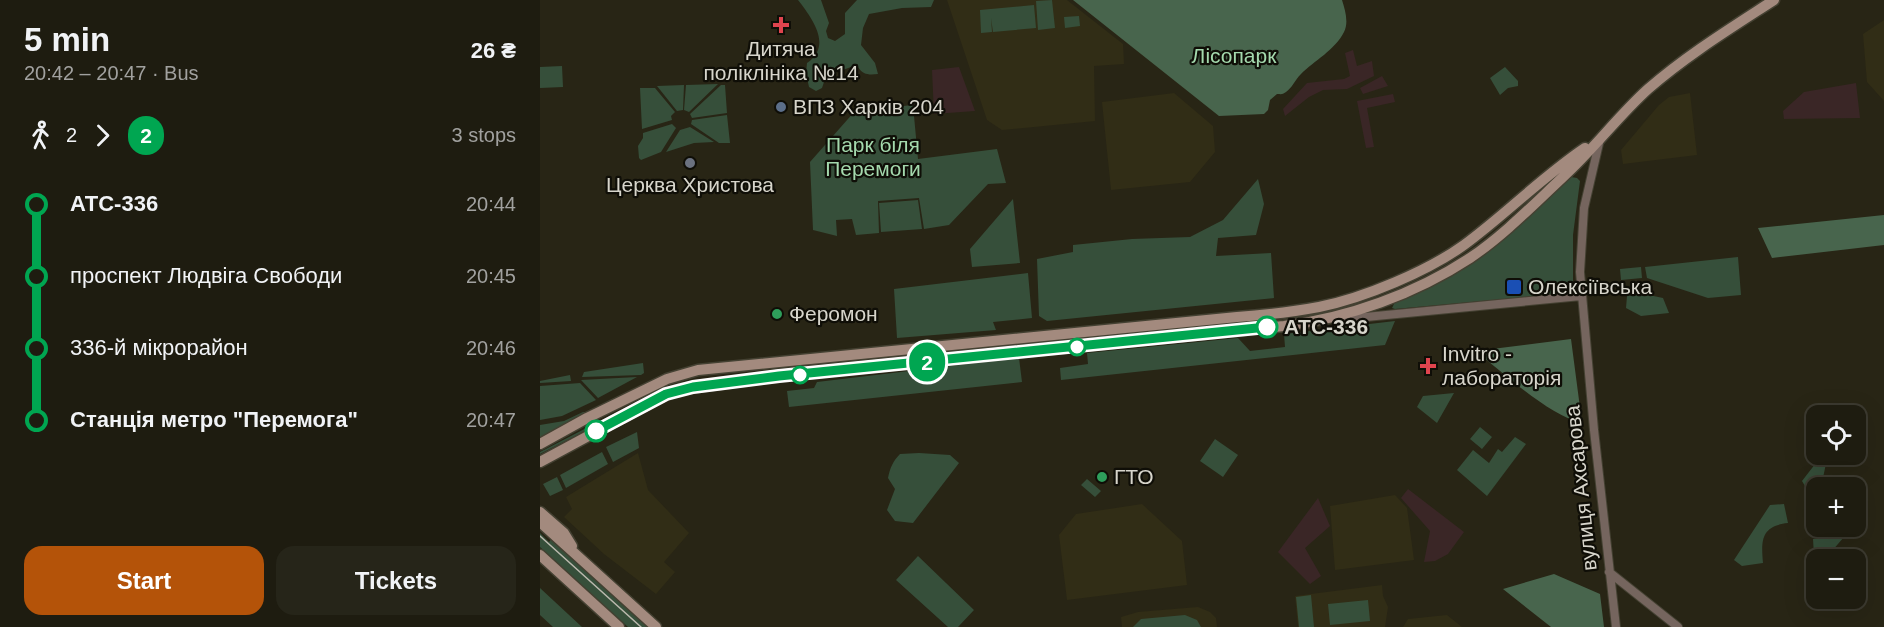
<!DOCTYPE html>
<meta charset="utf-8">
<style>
:root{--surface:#1e1c10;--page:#262519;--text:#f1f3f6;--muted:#a1a19f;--line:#3c3a30;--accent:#b45309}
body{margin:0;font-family:Arial,sans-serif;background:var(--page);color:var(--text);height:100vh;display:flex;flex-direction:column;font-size:22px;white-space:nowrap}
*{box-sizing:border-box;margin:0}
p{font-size:20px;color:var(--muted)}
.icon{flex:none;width:33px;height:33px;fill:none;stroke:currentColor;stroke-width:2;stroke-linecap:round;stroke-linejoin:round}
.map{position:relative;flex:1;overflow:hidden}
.drawer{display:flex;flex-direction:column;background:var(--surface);width:540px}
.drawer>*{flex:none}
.badge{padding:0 12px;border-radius:20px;font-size:21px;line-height:39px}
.fabs{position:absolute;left:1266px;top:405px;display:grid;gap:12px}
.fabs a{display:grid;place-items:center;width:60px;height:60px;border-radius:12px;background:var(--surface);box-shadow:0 6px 24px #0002,0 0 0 2px var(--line);font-size:30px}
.map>.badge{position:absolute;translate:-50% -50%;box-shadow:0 0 0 3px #fff}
.legs{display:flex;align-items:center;gap:9px;height:66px;padding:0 24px;font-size:20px}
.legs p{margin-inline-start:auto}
.overview{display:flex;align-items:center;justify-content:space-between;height:102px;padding:0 24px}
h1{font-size:33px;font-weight:700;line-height:45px}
.primary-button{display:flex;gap:12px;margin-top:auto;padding:12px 24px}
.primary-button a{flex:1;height:69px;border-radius:18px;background:var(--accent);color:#fff;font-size:24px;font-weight:700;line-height:69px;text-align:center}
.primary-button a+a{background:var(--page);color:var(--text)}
ul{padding:0 24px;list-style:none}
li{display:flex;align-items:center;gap:21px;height:72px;font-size:22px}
li i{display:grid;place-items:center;width:9px;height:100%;margin:0 8px;background:currentColor}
li i::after{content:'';width:15px;height:15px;margin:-8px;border:4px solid;border-radius:50%;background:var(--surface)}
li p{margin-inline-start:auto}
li:first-child i{background:linear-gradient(#0000 50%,currentColor 0)}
li:last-child i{background:linear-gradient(currentColor 50%,#0000 0)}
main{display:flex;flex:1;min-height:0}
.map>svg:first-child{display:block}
</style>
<main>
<section class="drawer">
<div class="overview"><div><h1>5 min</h1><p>20:42 – 20:47 · Bus</p></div><b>26 ₴</b></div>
<div class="legs"><svg class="icon" aria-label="walk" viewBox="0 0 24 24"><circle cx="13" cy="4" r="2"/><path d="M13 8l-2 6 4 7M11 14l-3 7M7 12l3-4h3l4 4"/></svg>2<svg class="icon" aria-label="forward" viewBox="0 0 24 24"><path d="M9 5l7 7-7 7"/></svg><b class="badge" style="background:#00a651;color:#fff">2</b><p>3 stops</p></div>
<ul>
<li><i style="color:#00a651"></i><b>АТС-336</b><p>20:44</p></li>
<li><i style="color:#00a651"></i><span>проспект Людвіга Свободи</span><p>20:45</p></li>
<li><i style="color:#00a651"></i><span>336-й мікрорайон</span><p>20:46</p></li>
<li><i style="color:#00a651"></i><b>Станція метро &quot;Перемога&quot;</b><p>20:47</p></li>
</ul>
<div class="primary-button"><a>Start</a><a>Tickets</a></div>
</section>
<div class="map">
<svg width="1344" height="627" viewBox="0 0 1344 627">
<rect width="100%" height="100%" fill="#282515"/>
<!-- built -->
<path fill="#312d16" d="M407,0H527L583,44L584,64L554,66L555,121L462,130L447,120Z
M1344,20V101L1327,82L1323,34Z
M634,93L673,126L675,152L650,182L571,190L562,102Z
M1150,93L1157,155L1083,164L1081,150L1119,105L1129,97Z
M98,453L108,490L149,533L124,562L135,572L116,594L64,554L24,517L32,509L26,497Z
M855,495L867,508L874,560L795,570L790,506Z
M602,504L642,541L647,585L527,600L519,535L536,514Z
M842,585L843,596L848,607L845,627H758L755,596Z
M658,607L670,612L676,618L677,627H582L581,617L598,612Z
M907,615L922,627H863L868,619Z"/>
<!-- industrial -->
<path fill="#3a2626" d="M813,50L817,66L832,61L834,76L807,89L783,90L769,97L745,116L743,109L767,83L804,79L810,76L805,53Z
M419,67L435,111L394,114L392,70Z
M842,76L848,86L823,94L820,88Z
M1316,83L1320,118L1244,119L1243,111L1264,92Z
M853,94L855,102L827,108L834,147L826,148L817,101Z
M868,489L924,532L908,554L895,561L884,562L890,531L861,498Z
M778,498L790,526L765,548L781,576L770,584L738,552Z"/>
<!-- green -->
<path fill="#364f3a" d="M258,0H281L289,23L286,31L288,38L295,41L305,34V13L317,0H394L391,7L362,8L329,14L323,28L321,45L335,63L338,74C329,75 323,75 318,67H311L286,76L282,88L276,91L269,87L266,73L267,63C293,46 272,18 258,0Z
M512,0L515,28L498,30L496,1Z
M494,5L496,28L453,32L451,18L452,32L441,33L440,10Z
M539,16L540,26L525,28L524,17Z
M22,66L23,87L0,88V67Z
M965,67L978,81V86L968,88L960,95L950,78Z
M178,84L149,112L144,110L146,85Z
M144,85L143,110L137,111L117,86Z
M181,85H185L187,113L152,118L150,114Z
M100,88H115L135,112L131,116L132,120L102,129Z
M373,105L378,159L457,149L466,183L448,184L409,225L384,229L379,198L338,201L339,233L316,235L312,219L296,220L297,236L273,230L270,162L315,111Z
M187,115L190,143H179L151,124L152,120Z
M132,124L136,128L121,152L101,160L99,158L98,146L103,138V133Z
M150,127L174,142L154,143L126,152L140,130Z
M1031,177L1037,178L1040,181L1033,235V283L1027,291L1019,294L855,309L852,308L855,302L885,288Z
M718,179L724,204L716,235L678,238L676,256L731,253L734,298L507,321L499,316L497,259L533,252V245L592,239L650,237L683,220Z
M473,199L480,263L432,267L430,249Z
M378,200L382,229L341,232L339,203Z
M1198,257L1201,295L1168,298L1107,278L1105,267Z
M1101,267L1102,278L1081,280L1080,269Z
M488,273L492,318L453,322L456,330L357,338L354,289Z
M1104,294L1123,298L1129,313L1101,316L1086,308L1087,296Z
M855,321L845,345L521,380L520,368L548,364L547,353L698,338L710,351L745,347L744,334Z
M479,358L482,382L249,407L247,391L274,388L277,382Z
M103,363L104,373L101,375L42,377L44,372Z
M30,375L31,381L0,383V381Z
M97,377L58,398L41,380Z
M40,383L56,400L22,416L0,420V386Z
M122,389L124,391L0,454V452Z
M914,393L897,423L877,407L883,396Z
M43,412H51L0,438V425L24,421Z
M940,427L952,437L942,449L930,439Z
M97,432L99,448L73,462L66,447Z
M975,437L986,444L947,496L917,470L933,450L949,463L958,449L962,452Z
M675,439L698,455L683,477L660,461Z
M62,452L68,464L26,488L20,475Z
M379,453L410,455L419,463L373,523L355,521L347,510L355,489L348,478C350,468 353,461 360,454Z
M1279,459H1287L1281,487L1268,491L1262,481Z
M17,477L23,490L10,496L3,484Z
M547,479L561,491L555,497L541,485Z
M1244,504L1248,523C1221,526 1221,540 1223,563L1202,566L1194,560L1230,505Z
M0,533L9,542L12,538L110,627H88L0,547Z
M1304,537L1285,559L1276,560V569L1275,571L1273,539Z
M378,556L434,610L418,627H408L356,580Z
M0,588L42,627H13L0,615Z
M771,595L774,627H759L756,597Z
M828,600L830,621L790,625L788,604Z
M645,615L657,620L661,627H593L601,619Z"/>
<!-- forest -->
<path fill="#48654d" d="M533,0H802C805,10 809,22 804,32C795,50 774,61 761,74C755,80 752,88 746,92C742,95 741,94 737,94L730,100L728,110L724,114L679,116Z
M1344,215V245L1232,258L1218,228Z
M1031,339L1042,423C1010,416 963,373 936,351Z
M1014,574L1060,594L1064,627H1011L963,589Z"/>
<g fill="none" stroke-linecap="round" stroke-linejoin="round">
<!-- tertiary casing -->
<g stroke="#444132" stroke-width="10">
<path id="tertiary" d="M1060,139L1044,208L1040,272L1054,430L1076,627
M795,320L1041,296
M1069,572L1138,627"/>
</g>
<!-- secondary casing -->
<g stroke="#444132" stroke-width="13">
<path id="secondary" d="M0,444L47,418L127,379L158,370L697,317C725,315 752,312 779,307C824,298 888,271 924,245C966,214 1002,177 1045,148
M0,462L126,394L141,389L239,376L744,326C808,318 875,294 930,258C964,235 993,205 1023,177C1053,150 1078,116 1108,89C1147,55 1191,28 1234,0
M0,512L24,533L32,546
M0,522L116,627
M0,555L79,627"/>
</g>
<!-- tertiary -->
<use href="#tertiary" stroke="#75655e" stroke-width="8"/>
<!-- secondary -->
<use href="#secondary" stroke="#a38a7e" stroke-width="10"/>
<!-- tram -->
<path stroke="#bab8ad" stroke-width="1.5" d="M0,536L101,627"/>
</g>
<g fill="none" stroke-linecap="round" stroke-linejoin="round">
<!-- line-1 casing -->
<g stroke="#fff" stroke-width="14">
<path id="line-1" d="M56,431L126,394L153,387L239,376L727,327"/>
</g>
<!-- line-1 -->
<use href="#line-1" stroke="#00a651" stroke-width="9"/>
</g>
<!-- markers -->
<g fill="#e0444e" stroke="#0f0e07" stroke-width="2">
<path d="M238 16h6v6h6v6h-6v6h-6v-6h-6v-6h6z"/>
<path d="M885 357h6v6h6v6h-6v6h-6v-6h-6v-6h6z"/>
</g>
<circle fill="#5c6f8a" stroke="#0f0e07" stroke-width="2" cx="241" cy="107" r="6"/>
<circle fill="#6b7280" stroke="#0f0e07" stroke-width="2" cx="150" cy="163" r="6"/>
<rect fill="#1a4fb4" stroke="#0f0e07" stroke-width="2" x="966" y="279" width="16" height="16" rx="3"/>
<g fill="#2e9e5b" stroke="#0f0e07" stroke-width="2">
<circle cx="237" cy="314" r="6"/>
<circle cx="562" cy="477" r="6"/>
</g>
<g fill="#fff" stroke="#00a651" stroke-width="3">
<circle cx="727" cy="327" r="10"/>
<circle cx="537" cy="347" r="8"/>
<circle cx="260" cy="375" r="8"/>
<circle cx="56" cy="431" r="10"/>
</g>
<g text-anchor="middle" stroke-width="4.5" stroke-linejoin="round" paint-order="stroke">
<!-- poi labels -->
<g font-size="21" fill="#d7d5cb" stroke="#0f0e07" text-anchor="start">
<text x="241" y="56" text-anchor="middle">Дитяча<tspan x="241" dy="24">поліклініка №14</tspan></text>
<text x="253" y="114">ВПЗ Харків 204</text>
<text x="150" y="192" text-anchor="middle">Церква Христова</text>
<text x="988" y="294">Олексіївська</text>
<text x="249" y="321">Феромон</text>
<text x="902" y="361">Invitro -<tspan x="902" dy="24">лабораторія</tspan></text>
<text x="574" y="484">ГТО</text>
</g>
<!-- park labels -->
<g font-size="21" fill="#a4d9ad" stroke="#0f0e07">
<text x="694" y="63">Лісопарк</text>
<text x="333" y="152">Парк біля<tspan x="333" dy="24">Перемоги</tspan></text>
</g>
<!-- stop labels -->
<g font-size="21" font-weight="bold" fill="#d7d5cb" stroke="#0f0e07" text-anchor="start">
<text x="744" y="334">АТС-336</text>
</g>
<!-- street labels -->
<g font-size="21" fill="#d7d5cb" stroke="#0f0e07">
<text transform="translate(1041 488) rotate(-96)" y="7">вулиця Ахсарова</text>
</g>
</g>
</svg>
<div class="fabs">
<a><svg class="icon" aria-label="locate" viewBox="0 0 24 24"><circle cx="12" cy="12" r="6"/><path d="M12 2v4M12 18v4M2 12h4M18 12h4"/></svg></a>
<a>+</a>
<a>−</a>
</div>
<b class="badge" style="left:387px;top:362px;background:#00a651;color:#fff">2</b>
</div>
</main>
